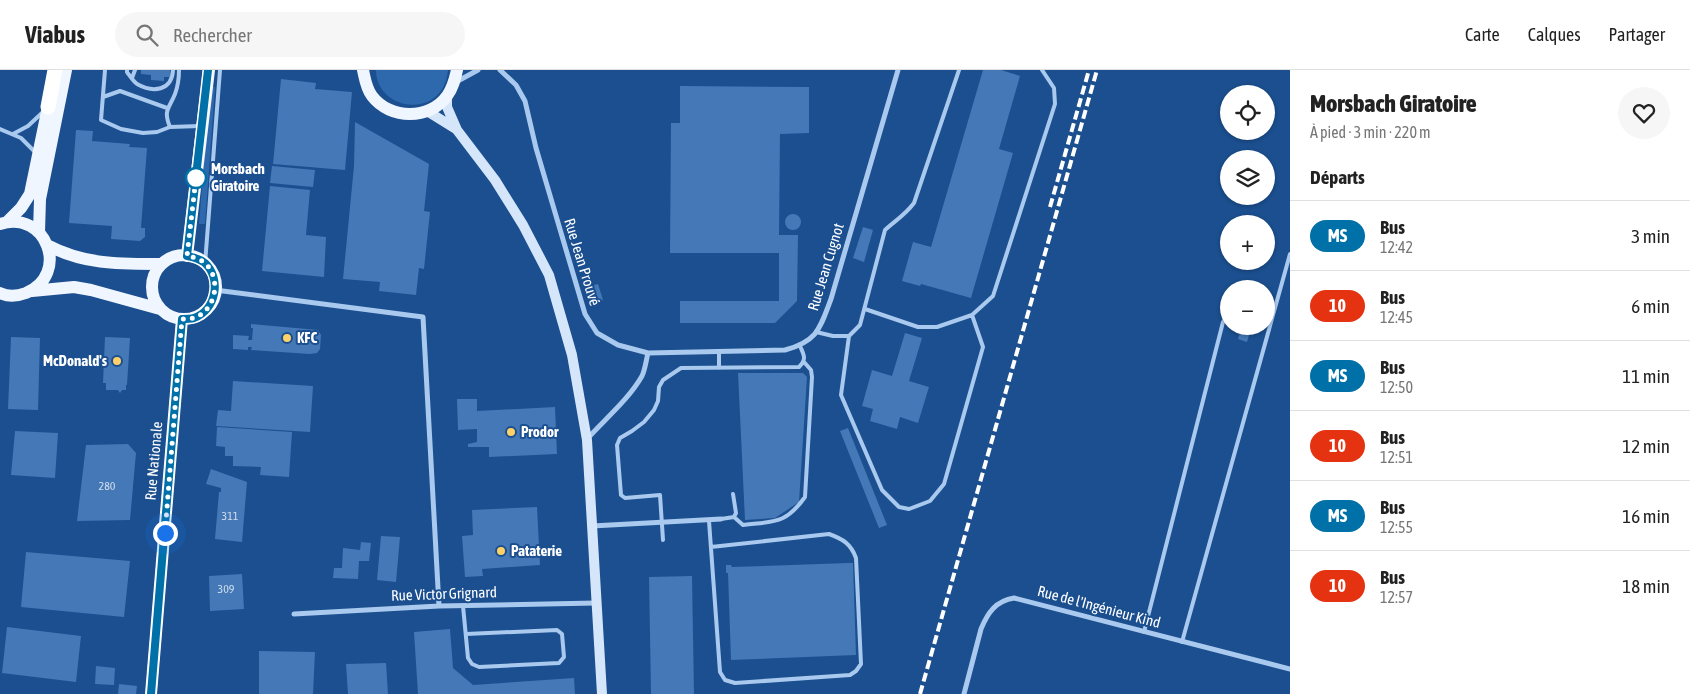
<!DOCTYPE html>
<html lang="fr">
<meta charset="utf-8">
<style>
:root{--surface:#fff;--page:#f6f6f6;--text:#222;--muted:#767676;--line:#e0e0e0}
body{margin:0;font-family:"Asap Condensed",sans-serif;background:var(--page);color:var(--text);height:100vh;display:flex;flex-direction:column;font-size:19px;white-space:nowrap}
*{box-sizing:border-box;margin:0}
p{font-size:16px;color:var(--muted)}
.icon{flex:none;width:28px;height:28px;fill:none;stroke:currentColor;stroke-width:2;stroke-linecap:round;stroke-linejoin:round}
.map{position:relative;flex:1;overflow:hidden}
.panel{display:flex;flex-direction:column;background:var(--surface);width:400px}
.panel>*{flex:none}
.badge{padding:0 10px;border-radius:16px;font-size:18px;line-height:32px}
.controls{position:absolute;left:1220px;top:15px;display:grid;gap:10px}
.controls a{display:grid;place-items:center;width:55px;height:55px;border-radius:50%;background:var(--surface);box-shadow:0 1px 4px #0004;font-size:25px}
.you{position:absolute;width:25px;height:25px;margin:-12px;border:4px solid #fff;border-radius:50%;background:#1a73e8;box-shadow:0 0 0 8px #1a73e833}
.map>.badge{position:absolute;translate:-50% -50%;box-shadow:0 0 0 2px #fff}
h2{padding:0 20px;font-size:19px;line-height:45px}
.round{display:grid;place-items:center;flex:none;width:52px;height:52px;border-radius:26px;background:var(--page)}
.head{display:flex;align-items:center;justify-content:space-between;height:85px;padding:0 20px}
h1{font-size:24px;font-weight:800;line-height:38px}
ul{padding:0;list-style:none}
li{display:flex;align-items:center;gap:15px;height:70px;padding:0 20px;border-top:1px solid var(--line)}
li div{flex:1}
li b{display:block;font-size:19px}
li em{font-style:normal}
li .badge{min-width:55px;font-weight:700;text-align:center}
header{display:flex;align-items:center;gap:30px;box-sizing:border-box;height:70px;padding:0 25px;background:var(--surface);border-bottom:1px solid var(--line)}
header strong{font-size:24px}
nav{display:flex;gap:28px;margin-inline-start:auto;font-size:18px}
.search{width:350px;height:45px;background:var(--page);display:flex;align-items:center;gap:12px;box-sizing:border-box;padding:0 18px;border-radius:28px;color:var(--muted);font-size:19px}
main{display:flex;flex:1;min-height:0}
.map>svg:first-child{display:block}
</style>
<header>
<strong>Viabus</strong>
<div class="search"><svg class="icon" aria-label="search" viewBox="0 0 24 24"><circle cx="10" cy="10" r="6"/><path d="M15 15l6 6"/></svg>Rechercher</div>
<nav><a>Carte</a><a>Calques</a><a>Partager</a></nav>
</header>
<main>
<div class="map">
<svg width="1290" height="624" viewBox="0 0 1290 624">
<rect width="100%" height="100%" fill="#1b4f8f"/>
<!-- green -->
<path fill="#2e69ad" d="M376,0H448C447,8 445,16 440,22C420,47 376,33 376,0Z
M210,17H215L205,154H199Z"/>
<!-- building -->
<path fill="#4478b7" d="M141,0H170V7H164V11L151,10V5L141,4Z
M983,0H1001L1020,6L999,79L1013,83L971,228L921,214L920,216L902,211L913,172L931,177Z
M281,9L316,13L315,19L352,22L345,100L273,94Z
M680,16L809,17V63L780,64L779,165H798L797,231L775,253H680V231H779V183H670L671,53H680Z
M355,52L429,94L424,141L430,142L424,199L419,198L416,225L379,221L380,212L343,209L354,96Z
M76,60L93,61L92,71L130,74L129,77L147,78L141,158H145V167L140,171L111,169L112,156L69,153Z
M272,96L315,100L313,117L270,113Z
M270,116L310,120L306,165L326,167L324,207L262,201Z
M785 152a8 8 0 1 1 16 0a8 8 0 1 1-16 0Z
M863,157L873,160L864,192L853,188Z
M598,214L603,230L596,233L590,216Z
M251,254L318,260L321,265L320,279L317,283L310,284L251,280L252,277H248V280L233,279V265L249,266L248,270H252L253,258H251Z
M1241,259L1250,262L1247,272L1238,269Z
M905,263L922,268L909,311L929,317L918,353L900,347L897,359L870,351L873,339L862,336L872,300L892,306Z
M11,267L40,268L38,340L8,339Z
M105,267L130,268L127,315H126V320H122L120,323L118,320H106V313H103Z
M738,303H803L807,307L799,432L775,448L745,450Z
M233,311L313,316L310,362L216,356L218,340L231,341Z
M457,329H477V341L555,337L557,384L489,387V377H468V374L477,372V359L458,360Z
M217,357L292,362L289,407L260,405L261,397L233,396V386H225V377L216,376Z
M848,358L887,455L879,458L840,361Z
M15,361L58,363L55,408L11,405Z
M128,374L136,383L130,450L77,451L86,375Z
M211,399L247,412L242,472L215,469L219,422H221V418L206,414Z
M537,437L540,495L482,499L483,506L465,507L462,466L473,465L472,440Z
M381,466L400,467L396,512L377,510Z
M361,472L371,473L369,491H359L358,509L333,508L334,498H342L343,478L360,480Z
M26,482L130,491L124,547L21,537Z
M848,493H853L856,585L731,590L728,503H726V495H731L732,497Z
M242,504L244,539L210,541L209,506Z
M692,506L694,624H651L649,507Z
M7,557L81,566L76,612L2,603Z
M450,559L453,598L473,615L574,608L575,624H418L414,562Z
M259,581L315,582L313,624H259Z
M386,593L388,624H348L346,594Z
M96,596L115,598L114,615L95,614Z
M119,614L137,616L136,624H118Z"/>
<g fill="none" stroke-linecap="round" stroke-linejoin="round">
<!-- lane -->
<path stroke="#a9c9ee" stroke-width="4" d="M105,0L101,50L121,59L143,63L157,62L170,57L200,56
M127,0V2C130,6 133,11 137,14C153,23 172,21 173,0
M132,8L135,0
M103,27L120,21L167,38
M170,57C163,40 169,39 175,24C178,16 179,8 179,0
M0,59L21,68L35,82
M13,64L28,56L43,42
M205,194L220,0
M865,239L918,257H937L972,245L993,226L1055,34L1054,18L1042,0
M816,262L833,266H849L860,255L885,160C896,150 905,145 914,133L959,0
M849,266L841,325L882,420L899,437L909,439L930,431L944,414L983,277L972,245
M719,282V298
M734,447L743,455C774,451 785,455 805,427L812,307L811,300L804,292
M721,449L734,447L736,443L733,424
M709,451L720,602L725,610L735,613L850,605L856,601L861,594L856,488C851,474 843,469 829,464L711,477
M663,470L660,425L625,428L621,425L617,375L620,368L632,361L644,352L654,340L658,331L659,317L663,310L681,298L799,297C807,289 804,285 800,276
M463,536L468,588L472,594L479,597L559,593L564,587L562,564L557,560L466,564
M1144,562L1223,252L1229,243
M1182,572L1290,184"/>
<!-- street -->
<path stroke="#a9c9ee" stroke-width="5" d="M500,0L516,15L525,31L536,78L585,244L597,263L618,275L648,283L785,280C818,271 820,258 831,229L898,0
M456,12L478,0
M215,220L423,247L439,536
M587,369C605,349 629,329 642,306C645,300 646,291 648,283
M592,456L721,449
M294,544L439,536L596,533
M964,624L981,559C988,542 996,531 1014,528L1290,599"/>
<!-- secondary -->
<path stroke="#d6e6fa" stroke-width="10" d="M447,26V37L457,60L495,110L523,155L549,205L572,285L587,370L602,624
M427,41L456,59"/>
<!-- primary -->
<path stroke="#f0f6ff" stroke-width="12" d="M363,0C365,9 366,18 372,26C390,50 430,50 447,26C453,18 455,9 457,0
M7,152L21,138L30,124L48,37
M0,154C46,139 71,204 26,223C18,226 8,227 0,223
M39,162L40,129L66,0
M47,175C85,195 120,194 162,194
M152 217a32 32 0 1 1 64 0a32 32 0 1 1-64 0Z
M187,186L209,0
M32,221L74,217L91,220L160,239
M151,624L182,249"/>
<!-- highway -->
<path stroke="#fff" stroke-width="15" d="M48,37L55,0"/>
<!-- rail -->
<path stroke="#fff" stroke-width="4" stroke-dasharray="9 4" stroke-linecap="butt" d="M1050,137L1089,0
M920,624L1097,0"/>
</g>
<g fill="none" stroke-linecap="round" stroke-linejoin="round">
<!-- line casing -->
<g stroke="#fff" stroke-width="11">
<path id="line" d="M151,624L182,249C186,249 190,249 194,248C216,240 222,209 205,193C200,189 193,187 187,186L208,0"/>
</g>
<!-- line -->
<use href="#line" stroke="#0070a8" stroke-width="8"/>
<!-- walk -->
<path stroke="#fff" stroke-width="5" stroke-dasharray="0 9" d="M165,463L182,249C186,249 190,249 194,248C216,240 222,209 205,193C200,189 193,187 187,186L197,99L196,108"/>
</g>
<!-- markers -->
<circle fill="#fff" stroke="#0070a8" stroke-width="2.5" cx="196" cy="108" r="10"/>
<g fill="#ffd166" stroke="#1b4f8f" stroke-width="2">
<circle cx="287" cy="268" r="5"/>
<circle cx="117" cy="291" r="5"/>
<circle cx="511" cy="362" r="5"/>
<circle cx="501" cy="481" r="5"/>
</g>
<g text-anchor="middle" stroke-width="4" stroke-linejoin="round" paint-order="stroke">
<!-- number labels -->
<g font-size="12" fill="#d0dded">
<text x="107" y="420">280</text>
<text x="230" y="450">311</text>
<text x="226" y="523">309</text>
</g>
<!-- stop labels -->
<g font-size="15" font-weight="bold" fill="#fff" stroke="#1b4f8f" text-anchor="start">
<text x="211" y="104">Morsbach<tspan x="211" dy="17">Giratoire</tspan></text>
</g>
<!-- street labels -->
<g font-size="15" fill="#fff" stroke="#1b4f8f">
<text transform="translate(582 192) rotate(73)" y="5">Rue Jean Prouvé</text>
<text transform="translate(826 197) rotate(-73)" y="5">Rue Jean Cugnot</text>
<text transform="translate(154 391) rotate(-85)" y="5">Rue Nationale</text>
<text transform="translate(444 524) rotate(-2)" y="5">Rue Victor Grignard</text>
<text transform="translate(1099 537) rotate(15)" y="5">Rue de l'Ingénieur Kind</text>
</g>
<!-- poi labels -->
<g font-size="15" font-weight="bold" fill="#fff" stroke="#1b4f8f" text-anchor="start">
<text x="297" y="273">KFC</text>
<text x="107" y="296" text-anchor="end">McDonald's</text>
<text x="521" y="367">Prodor</text>
<text x="511" y="486">Pataterie</text>
</g>
</g>
</svg>
<div class="controls">
<a><svg class="icon" aria-label="locate" viewBox="0 0 24 24"><circle cx="12" cy="12" r="6"/><path d="M12 2v4M12 18v4M2 12h4M18 12h4"/></svg></a>
<a><svg class="icon" aria-label="layers" viewBox="0 0 24 24"><path d="M12 4l9 5-9 5-9-5zM3 14l9 5 9-5"/></svg></a>
<a>+</a>
<a>−</a>
</div>
<div class="you" style="left:165px;top:463px"></div>
</div>
<section class="panel">
<div class="head"><div><h1>Morsbach Giratoire</h1><p>À pied · 3 min · 220 m</p></div><a class="round"><svg class="icon" aria-label="heart" viewBox="0 0 24 24"><path d="M12 20l-8-8c-3-5 5-10 8-4 3-6 11-1 8 4z"/></svg></a></div>
<h2>Départs</h2>
<ul>
<li><span class="badge" style="background:#0070a8;color:#fff">MS</span><div><b>Bus</b><p>12:42</p></div><em>3 min</em></li>
<li><span class="badge" style="background:#e53312;color:#fff">10</span><div><b>Bus</b><p>12:45</p></div><em>6 min</em></li>
<li><span class="badge" style="background:#0070a8;color:#fff">MS</span><div><b>Bus</b><p>12:50</p></div><em>11 min</em></li>
<li><span class="badge" style="background:#e53312;color:#fff">10</span><div><b>Bus</b><p>12:51</p></div><em>12 min</em></li>
<li><span class="badge" style="background:#0070a8;color:#fff">MS</span><div><b>Bus</b><p>12:55</p></div><em>16 min</em></li>
<li><span class="badge" style="background:#e53312;color:#fff">10</span><div><b>Bus</b><p>12:57</p></div><em>18 min</em></li>
</ul>
</section>
</main>
